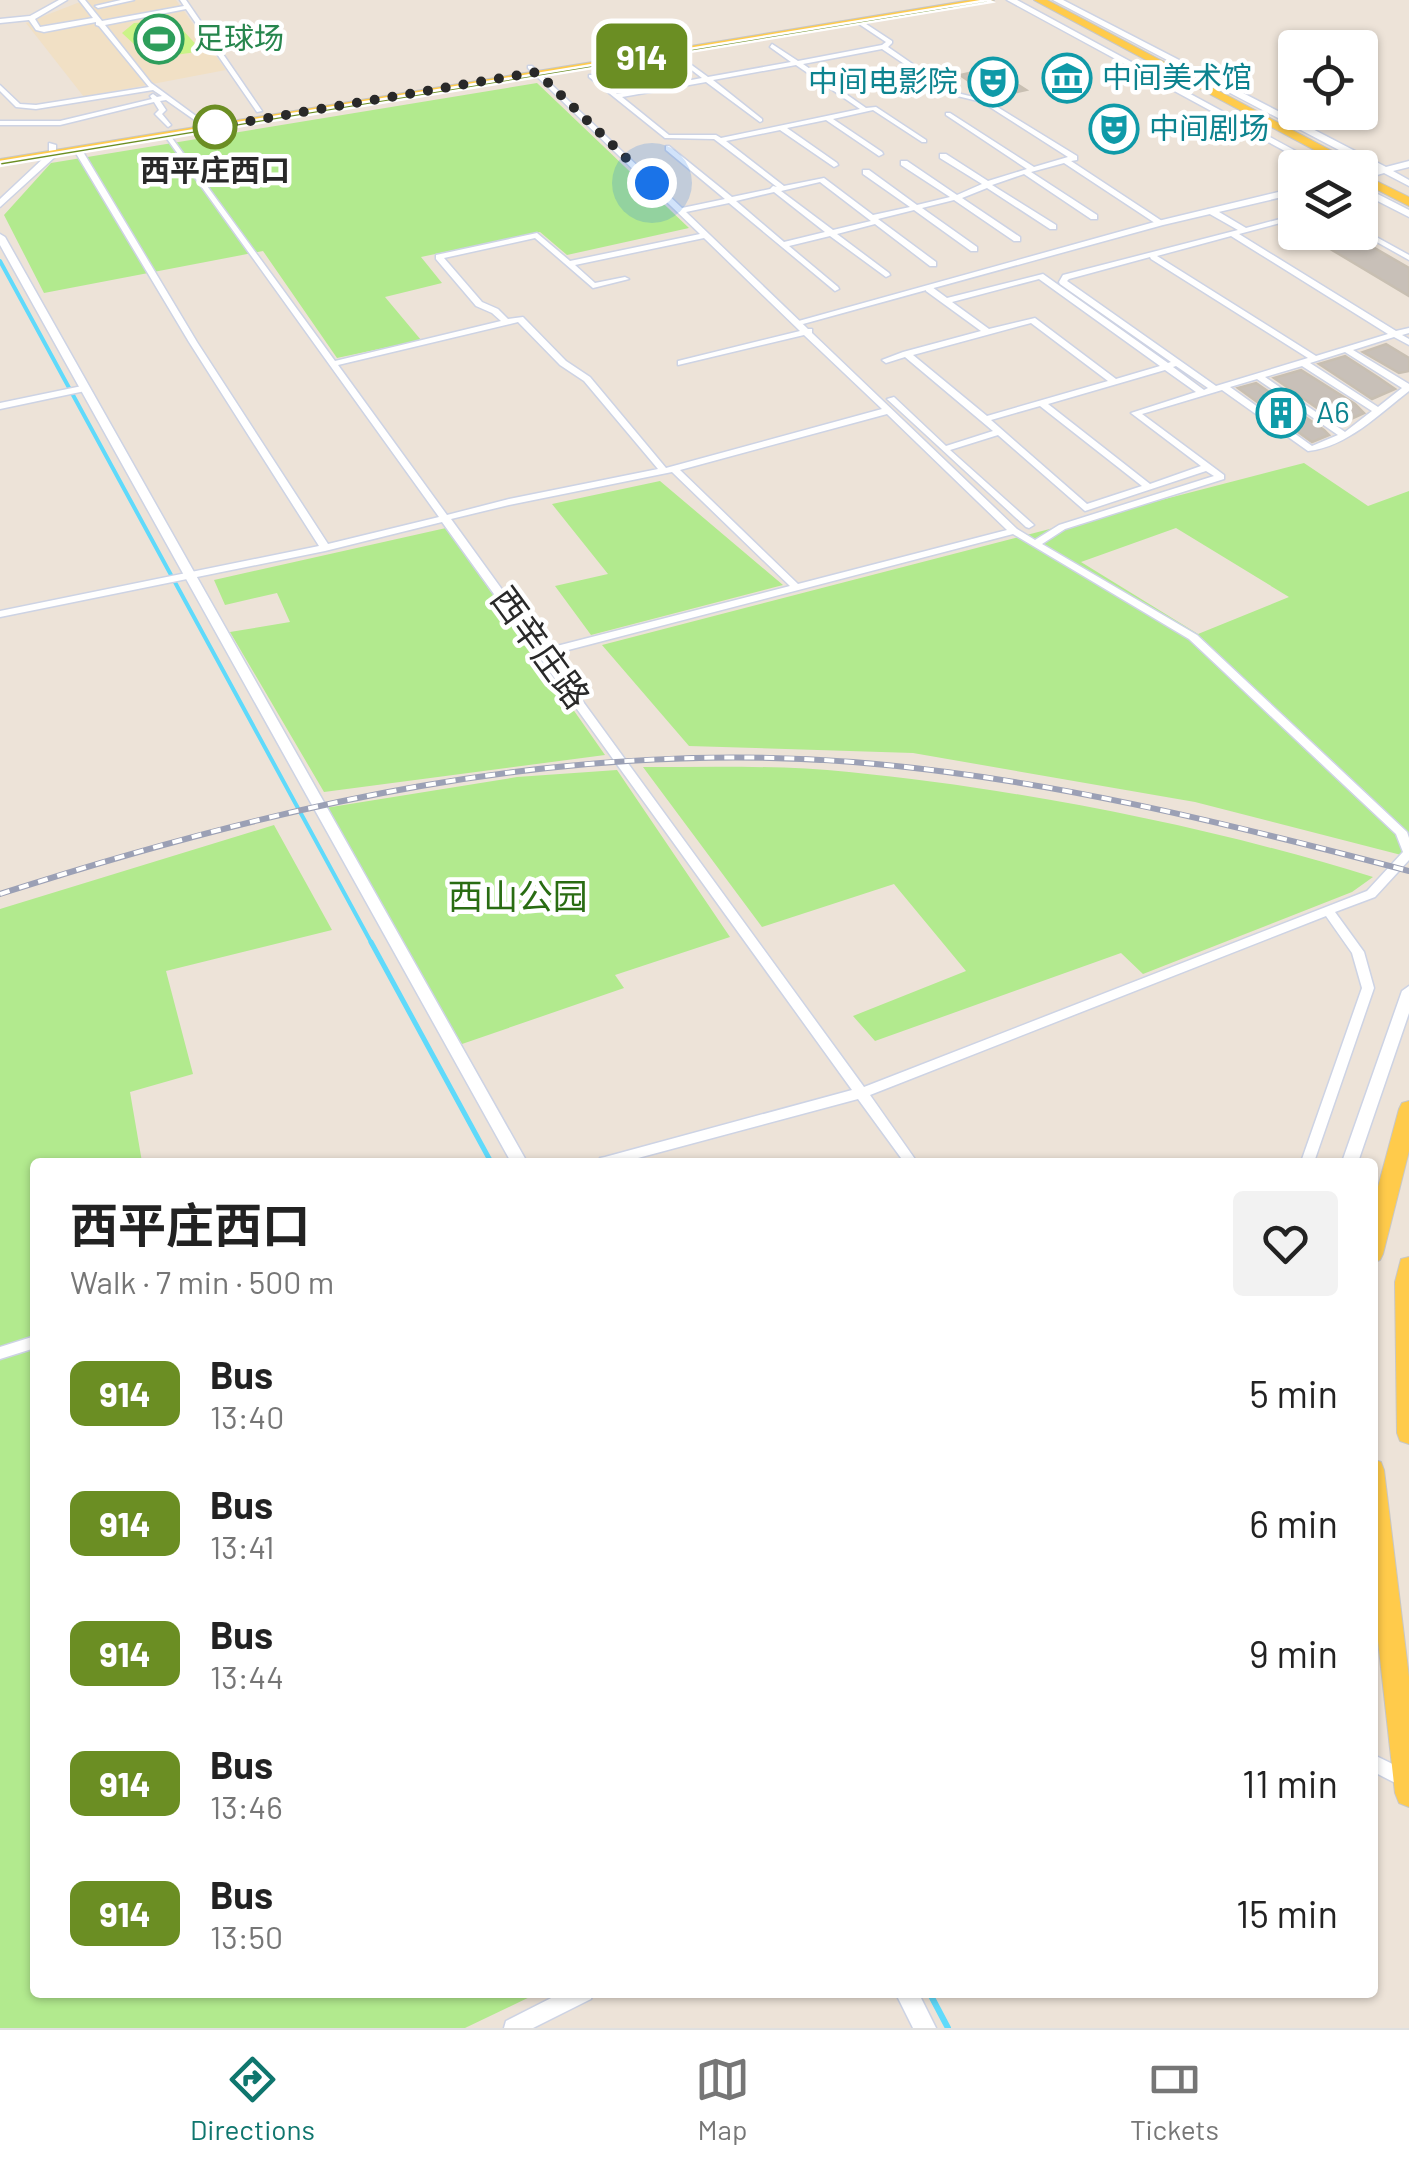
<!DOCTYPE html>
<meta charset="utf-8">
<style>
:root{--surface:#fff;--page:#f2f2f2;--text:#222;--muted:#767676;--line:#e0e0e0;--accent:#0f766e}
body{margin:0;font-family:Barlow,"Noto Sans SC",sans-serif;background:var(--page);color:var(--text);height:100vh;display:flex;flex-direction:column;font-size:38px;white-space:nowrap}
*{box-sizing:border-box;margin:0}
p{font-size:32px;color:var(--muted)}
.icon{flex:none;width:55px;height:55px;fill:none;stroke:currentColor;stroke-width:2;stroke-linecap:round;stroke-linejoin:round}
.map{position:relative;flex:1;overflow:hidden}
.details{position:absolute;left:30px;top:1158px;width:1348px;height:840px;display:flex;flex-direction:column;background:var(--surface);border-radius:10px;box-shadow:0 2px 8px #0004}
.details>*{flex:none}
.badge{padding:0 20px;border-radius:15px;font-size:35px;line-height:65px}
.buttons{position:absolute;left:1278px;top:30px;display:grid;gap:20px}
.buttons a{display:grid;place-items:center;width:100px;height:100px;border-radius:10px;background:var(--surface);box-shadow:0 2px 8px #0004;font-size:50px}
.you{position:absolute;width:50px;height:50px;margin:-25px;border:8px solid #fff;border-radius:50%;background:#1a73e8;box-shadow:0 0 0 15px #1a73e833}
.map>.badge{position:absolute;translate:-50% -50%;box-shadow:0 0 0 5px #fff}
.round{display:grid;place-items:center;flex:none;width:105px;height:105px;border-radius:10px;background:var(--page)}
.summary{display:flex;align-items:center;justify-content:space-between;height:170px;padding:0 40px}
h1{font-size:48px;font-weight:700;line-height:75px}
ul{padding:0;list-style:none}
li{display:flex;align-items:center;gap:30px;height:130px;padding:0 40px}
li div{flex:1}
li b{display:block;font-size:38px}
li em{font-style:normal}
li .badge{min-width:110px;font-weight:700;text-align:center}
.dock{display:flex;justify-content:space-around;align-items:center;height:140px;border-top:2px solid var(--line);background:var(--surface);font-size:28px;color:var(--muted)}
.dock a{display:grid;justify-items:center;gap:5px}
.dock .active{color:var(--accent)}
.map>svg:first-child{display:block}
</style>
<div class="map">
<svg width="1409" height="2028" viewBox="0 0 1409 2028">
<rect width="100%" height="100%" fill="#ede3d8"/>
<!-- education -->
<path fill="#f1e0c5" d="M85,0H176L226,70L84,97L26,23Z"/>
<!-- green -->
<path fill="#b2ea8e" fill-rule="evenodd" d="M537,83L689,228L567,255L540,232L421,257L442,283L385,297L421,340L337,358L263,251L44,293L4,215L51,163Z
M1304,463L1368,506L1409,491V857L1195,802L913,753L689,746L602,645ZM1176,528L1289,597L1198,634L1081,562Z
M660,481L783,585L591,635L555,586L608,574L552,504Z
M446,528L605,755L324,792L230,632L290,622L277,593L225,605L214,580Z
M643,767C711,767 781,765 849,772C1020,789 1209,826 1373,877L1352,892L1143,974L1121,953L875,1041L853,1016L966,971L894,884L762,927Z
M617,770L730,937L615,975L624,988L462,1044L348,859L325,808L517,777Z
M274,825L332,930L166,971L193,1074L130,1092L142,1162H35V1992L538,1993L465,2028H0V909Z"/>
<!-- pitch -->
<path fill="#cbf388" d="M166,12L203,52C187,52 168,58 148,57L122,33L134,23L165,21L159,13Z"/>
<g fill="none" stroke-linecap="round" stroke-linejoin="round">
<!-- stream-far2 -->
<path stroke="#5fdafb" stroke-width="4" d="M0,261L372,944"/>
<!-- stream-far1 -->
<path stroke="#5fdafb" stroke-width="5" d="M371,942L491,1162"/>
<!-- stream -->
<path stroke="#5fdafb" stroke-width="6" d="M929,1992L948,2028"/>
</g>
<!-- building -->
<path fill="#c8c0b8" stroke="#c8bfb2" stroke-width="2.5" d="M992,68L1026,90L993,97L960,75Z
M1302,232H1347L1409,268V296Z
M1386,344L1409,358V371L1399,373L1363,352Z
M1345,356L1379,378L1395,389L1372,399L1319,364Z
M1301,370L1355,404L1364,413L1340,424L1274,378Z
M1256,383L1324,430L1329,435L1312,442L1238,388Z"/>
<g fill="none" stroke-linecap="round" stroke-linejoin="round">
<!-- minor casing -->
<g stroke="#cdd3e4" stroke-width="3">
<path id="minor" d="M59,0H67L35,19L40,27L93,18L79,0H85L102,21L184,6L180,0H186L262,111L257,112L186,9L105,25L151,83L200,119V121H196L166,100L160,101L166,110L162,114L171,125L168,127L155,114L159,110L154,102L60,125H0V121H60L152,99L150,96L153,94L157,97L162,96L153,90L36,109L16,107L0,91V85L20,104L36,105L149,87L99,26L96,25V22L44,32L36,30L29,20L0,23V19L30,16Z
M121,0H134L98,8L95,6Z
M856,20H860L892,41V43L888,47L953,92L986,100L1077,156V160L1071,161L1165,223L1158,225L1064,163L1031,172L1097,215V219H1091L1024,174L992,185L1056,225V229H1050L987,188L962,198L1020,237V241H1014L954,200L922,208L977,247V251H971L914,210L878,219L936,262V266H930L875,224L837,234L889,273L890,275L886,277L830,236L789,246L838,287L839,289L835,291L729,203L686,212L808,329H812V333L1017,529L1035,540L1059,525L1214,476L1206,471L1085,511L998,435L950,450L1034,525L1029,528L1026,527L887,399L894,397L946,446L993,431L905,357L886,363L882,360L903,352L981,331L926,291V287H932L947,298L1043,274L1168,363L1171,362L1060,284L1059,282L1063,275L1238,230L1208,213V209H1214L1246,228L1295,215V219L1239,234L1396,331L1409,328V333L1402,335L1409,339V345L1394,337L1353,350L1409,384V391C1379,414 1347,447 1308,451L1222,390L1142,414L1224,475V479L1065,529L1042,544L1197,635L1407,832L1409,838V860L1375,897L1335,912L1364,952L1374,988L1314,1162H1301L1362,988L1352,953L1326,916L870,1095L917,1162H904L858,1099L623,1162H599L600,1158L605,1157L852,1090L442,522L325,551L0,617V611L319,546L189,342L74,150L75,148L82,150L197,342L328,544L439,517L165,136V134H169L335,361L501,321L492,313L476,306L436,259V255L537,233L570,261L700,234L528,68V66H532L682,208L725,199L666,150V146H669L732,197L770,189L773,186L777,187L714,139L665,138L589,77V75H593L617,94L702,78L680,61L679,60L682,58L708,77L791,62L770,47L772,44L798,61L882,45L886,42L856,22ZM882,49L949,94L982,102L1068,157L1034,167L950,113H946V115L1027,169L988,181L946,154H940V158L982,184L957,195L907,161H901V165L950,197L917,205L869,170H863V174L910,207L873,215L824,178L784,186L726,141L780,130L834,167L838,165L837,163L787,128L826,120L879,156L883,154L882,152L833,119L873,110L922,142H926V140L876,107L866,108L803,64ZM796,65L860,109L721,138L716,135H669L622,97L706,82L760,122L762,121V119L713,80ZM820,182L871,221L833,230L781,191ZM774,192L825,232L784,242L736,201ZM1231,236L1388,334L1316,356L1157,256ZM535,238L593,288L629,279L625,277L595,283L575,265L704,238L800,331L678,361V365L804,335L882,409L666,468L590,377L566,361L523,317L508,319L498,309L482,302L444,258ZM1150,257L1151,259L1308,358L1216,386L1067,281L1069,279ZM1039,279L1160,366L1116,379L1035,318L989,329L952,302ZM518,322L560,365L584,381L658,469L509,499L447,515L338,365ZM1031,323L1108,381L987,416L913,355ZM1345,352L1402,388L1378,407L1310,363ZM1176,366L1208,388L1204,390L1173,367ZM1302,366L1372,411L1345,432L1265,377ZM1165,370L1196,392L1131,413L1201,466L1150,484L1048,404ZM1257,379L1338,435L1312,446L1230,387ZM1040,406L1142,486L1087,504L991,420ZM887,414L1007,530L798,584L680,470ZM672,472L790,586L545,649L451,519L509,505ZM1013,534L1189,639L1396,834L1403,852L1367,891L864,1087L549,655Z
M1360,228L1409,255V260L1359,232Z
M82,386L85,387V391L0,409V403Z
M35,1336V1348L0,1359V1347Z
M1372,1754L1409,1772V1790L1372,1771Z
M563,1992H593L591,1999L533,2028H504L506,2021Z"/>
</g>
<!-- tertiary casing -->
<g stroke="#cdd3e4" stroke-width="3">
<path id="tertiary" d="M1007,0H1017L1327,168H1316Z
M1053,0H1063L1386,167L1409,161V167L1393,171L1409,180V186L1384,173L1360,180V174L1377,170Z
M49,143L56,145V156L0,207V199L49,153Z
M1360,185L1409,210V217L1360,192Z
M1295,188V194L1163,225L803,324L795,322L1158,221Z
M0,234L5,237L527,1162H511L0,245Z
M1409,986V1013L1358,1162H1342L1402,991Z
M895,1992H918L936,2028H913Z"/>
</g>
<!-- primary casing -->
<g stroke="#c7c7c7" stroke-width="2">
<path id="primary" d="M971,0H994L0,165V159Z
M1034,0H1047L1364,168L1360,171V168H1348Z
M1360,173L1409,197V206L1360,181Z
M1409,1101V1151L1383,1254L1380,1260L1372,1263V1209L1399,1109L1402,1103Z
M1409,1257V1444L1400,1441L1397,1433L1395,1282L1401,1259Z
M1372,1459L1381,1462L1384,1470L1409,1677V1807L1399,1803L1395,1793L1372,1587Z"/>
</g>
<!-- minor -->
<use href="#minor" fill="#fff" fill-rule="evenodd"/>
<!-- tertiary -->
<use href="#tertiary" fill="#fff" fill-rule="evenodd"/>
<!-- primary -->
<use href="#primary" fill="#ffcb4b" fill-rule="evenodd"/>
<!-- rail casing -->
<g stroke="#9ba0b5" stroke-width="6">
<path id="rail" d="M0,894C276,805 562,739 853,762C1042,777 1226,823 1409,871"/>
</g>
<!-- rail -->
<use href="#rail" stroke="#fff" stroke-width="4" stroke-dasharray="10" stroke-linecap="butt"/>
</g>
<!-- line -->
<path fill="#6b8e23" stroke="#fff" stroke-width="2.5" d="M988,0L992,2L0,166V162Z"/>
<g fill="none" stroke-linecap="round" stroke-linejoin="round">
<!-- walk -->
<path stroke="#292929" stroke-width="10" stroke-dasharray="0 18" d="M215,127L537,72L652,183"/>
</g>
<!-- icons -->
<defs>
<g id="stadium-ring" transform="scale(2.5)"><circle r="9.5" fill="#fff" stroke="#2e9e5b" stroke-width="1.5"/><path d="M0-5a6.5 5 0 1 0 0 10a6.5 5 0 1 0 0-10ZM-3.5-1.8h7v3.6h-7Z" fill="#2e9e5b"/></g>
<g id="museum-ring" transform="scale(2.5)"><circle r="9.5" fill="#fff" stroke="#0f9aa8" stroke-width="1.5"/><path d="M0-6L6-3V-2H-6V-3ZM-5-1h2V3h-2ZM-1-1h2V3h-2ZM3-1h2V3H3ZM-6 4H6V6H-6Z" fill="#0f9aa8"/></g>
<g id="theatre-ring" transform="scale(2.5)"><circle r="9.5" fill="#fff" stroke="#0f9aa8" stroke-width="1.5"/><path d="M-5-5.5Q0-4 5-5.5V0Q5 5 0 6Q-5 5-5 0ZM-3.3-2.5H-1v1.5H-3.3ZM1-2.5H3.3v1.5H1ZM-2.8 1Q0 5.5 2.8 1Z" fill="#0f9aa8"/></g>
<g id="building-ring" transform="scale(2.5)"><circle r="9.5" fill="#fff" stroke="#0f9aa8" stroke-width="1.5"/><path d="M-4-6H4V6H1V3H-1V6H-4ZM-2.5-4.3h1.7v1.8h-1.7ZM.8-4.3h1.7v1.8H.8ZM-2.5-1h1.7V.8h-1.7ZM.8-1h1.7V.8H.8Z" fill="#0f9aa8"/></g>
</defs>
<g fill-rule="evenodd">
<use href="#stadium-ring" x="159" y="39"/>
<use href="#museum-ring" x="1067" y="78"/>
<use href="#theatre-ring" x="993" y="82"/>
<use href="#theatre-ring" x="1114" y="129"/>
<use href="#building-ring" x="1281" y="413"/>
</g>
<!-- markers -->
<circle fill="#fff" stroke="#6b8e23" stroke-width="5" cx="215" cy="127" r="20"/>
<g text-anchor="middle" stroke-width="9" stroke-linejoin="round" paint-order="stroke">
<!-- far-leisure labels -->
<g font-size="30" fill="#27864d" stroke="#fff" text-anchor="start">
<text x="194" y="49">足球场</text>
</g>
<!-- far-culture labels -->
<g font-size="30" fill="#0d838f" stroke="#fff" text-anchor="start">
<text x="1102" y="88">中间美术馆</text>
<text x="958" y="92" text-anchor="end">中间电影院</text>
<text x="1149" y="139">中间剧场</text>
<text x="1316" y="423">A6</text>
</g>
<!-- far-stop labels -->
<g font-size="30" font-weight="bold" fill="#292929" stroke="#fff">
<text x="215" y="181">西平庄西口</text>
</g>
<!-- street labels -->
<g font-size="35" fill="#292929" stroke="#fff">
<text transform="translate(540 648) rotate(54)" y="12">西辛庄路</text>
</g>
<!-- park labels -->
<g font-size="35" fill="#296c12" stroke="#fff">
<text x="518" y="909">西山公园</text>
</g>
</g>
</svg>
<div class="buttons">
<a><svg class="icon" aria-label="locate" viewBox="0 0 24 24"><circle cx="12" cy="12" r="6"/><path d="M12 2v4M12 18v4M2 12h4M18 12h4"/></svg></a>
<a><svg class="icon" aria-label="layers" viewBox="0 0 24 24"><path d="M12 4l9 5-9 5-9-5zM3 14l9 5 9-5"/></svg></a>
</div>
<div class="you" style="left:652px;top:183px"></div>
<b class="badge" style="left:642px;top:56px;background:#6b8e23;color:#fff">914</b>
<section class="details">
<div class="summary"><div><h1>西平庄西口</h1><p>Walk · 7 min · 500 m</p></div><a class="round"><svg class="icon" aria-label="heart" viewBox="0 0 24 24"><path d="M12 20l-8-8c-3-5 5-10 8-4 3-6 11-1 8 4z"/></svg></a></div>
<ul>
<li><span class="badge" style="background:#6b8e23;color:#fff">914</span><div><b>Bus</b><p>13:40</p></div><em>5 min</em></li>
<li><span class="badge" style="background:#6b8e23;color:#fff">914</span><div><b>Bus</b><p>13:41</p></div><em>6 min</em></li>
<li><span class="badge" style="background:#6b8e23;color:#fff">914</span><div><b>Bus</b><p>13:44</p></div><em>9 min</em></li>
<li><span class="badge" style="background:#6b8e23;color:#fff">914</span><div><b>Bus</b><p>13:46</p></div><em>11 min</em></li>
<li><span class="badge" style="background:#6b8e23;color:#fff">914</span><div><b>Bus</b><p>13:50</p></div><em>15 min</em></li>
</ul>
</section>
</div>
<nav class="dock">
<a class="active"><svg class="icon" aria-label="directions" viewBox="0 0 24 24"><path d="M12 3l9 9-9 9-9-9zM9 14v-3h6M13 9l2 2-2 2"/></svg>Directions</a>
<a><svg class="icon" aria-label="map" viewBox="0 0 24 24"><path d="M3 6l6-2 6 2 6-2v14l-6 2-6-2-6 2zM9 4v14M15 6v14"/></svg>Map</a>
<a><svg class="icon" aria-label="tickets" viewBox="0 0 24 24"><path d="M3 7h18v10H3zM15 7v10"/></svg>Tickets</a>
</nav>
